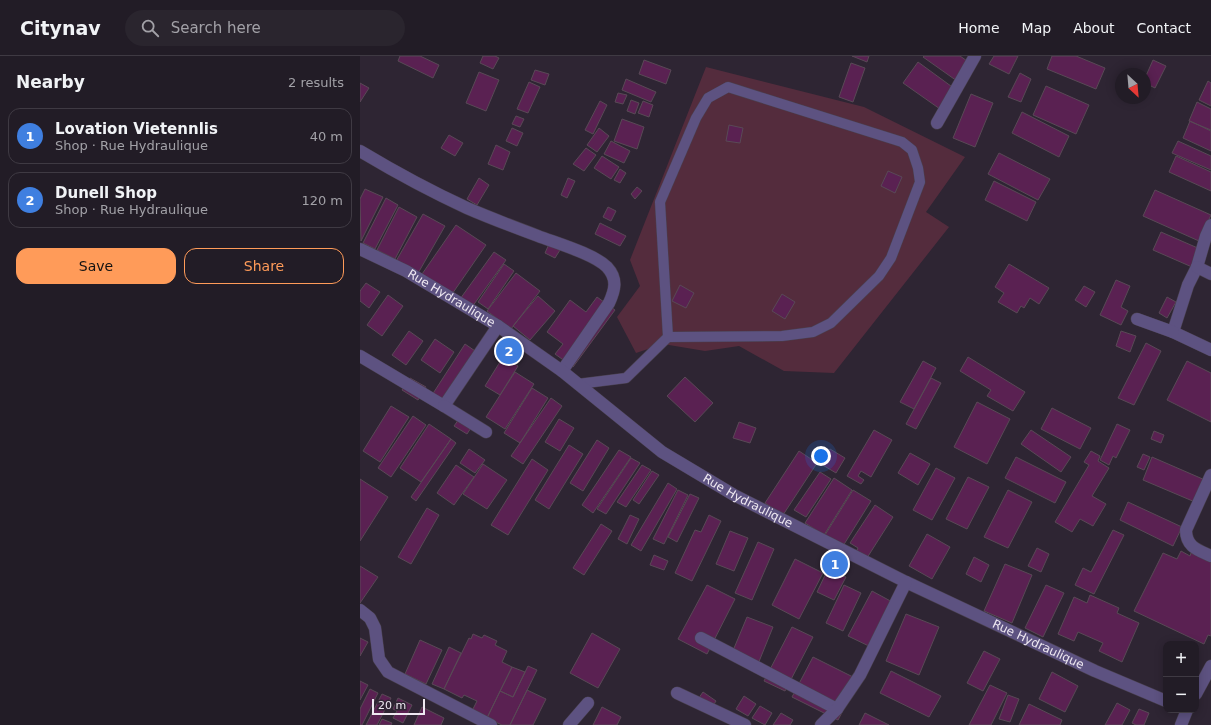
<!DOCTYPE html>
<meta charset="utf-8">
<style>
body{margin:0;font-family:"DejaVu Sans",sans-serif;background:#2a252e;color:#f1f3f6}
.controls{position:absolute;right:12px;bottom:12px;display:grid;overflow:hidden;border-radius:8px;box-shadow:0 2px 10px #0003}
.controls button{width:36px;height:36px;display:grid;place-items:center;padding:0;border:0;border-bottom:1px solid #3f3a43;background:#221c26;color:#f1f3f6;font:20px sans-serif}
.compass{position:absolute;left:755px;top:12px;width:36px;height:36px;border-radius:50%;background:#221c26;box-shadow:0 2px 10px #0003;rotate:154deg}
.scale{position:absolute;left:12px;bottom:10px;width:53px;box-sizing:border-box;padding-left:4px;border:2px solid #eee8f1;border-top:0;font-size:11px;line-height:14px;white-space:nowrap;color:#eee8f1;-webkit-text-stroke:3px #2e2533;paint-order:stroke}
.you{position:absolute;left:461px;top:400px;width:14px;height:14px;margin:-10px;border:3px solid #fff;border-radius:50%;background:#1a73e8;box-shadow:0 0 0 6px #1a73e833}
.badge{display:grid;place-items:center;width:26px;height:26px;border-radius:50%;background:#ff9b59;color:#fff;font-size:13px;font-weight:700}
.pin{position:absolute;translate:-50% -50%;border:2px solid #fff;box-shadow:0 1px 4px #0006}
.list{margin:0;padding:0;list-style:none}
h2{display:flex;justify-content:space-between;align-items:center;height:52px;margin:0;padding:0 16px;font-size:17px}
h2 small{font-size:13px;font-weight:400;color:#a2a1a7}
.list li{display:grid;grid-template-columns:26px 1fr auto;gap:12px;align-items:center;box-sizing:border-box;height:56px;margin:0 8px 8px;padding:0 8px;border:1px solid #3f3a43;border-radius:12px}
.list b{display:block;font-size:15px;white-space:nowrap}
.list p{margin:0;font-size:13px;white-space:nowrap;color:#a2a1a7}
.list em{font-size:13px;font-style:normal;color:#a2a1a7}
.actions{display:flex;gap:8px;padding:12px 16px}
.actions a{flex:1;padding:9px 0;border:1px solid #ff9b59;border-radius:12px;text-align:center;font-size:14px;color:#ff9b59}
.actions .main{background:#ff9b59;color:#111}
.icon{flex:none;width:22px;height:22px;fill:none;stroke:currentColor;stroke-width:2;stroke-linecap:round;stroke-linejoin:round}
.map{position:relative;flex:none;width:851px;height:669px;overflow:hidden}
header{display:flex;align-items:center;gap:24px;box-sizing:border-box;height:56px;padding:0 20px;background:#221c26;border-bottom:1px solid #3f3a43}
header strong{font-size:19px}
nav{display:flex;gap:22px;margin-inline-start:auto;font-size:14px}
.search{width:280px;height:36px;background:#2a252e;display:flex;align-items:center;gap:10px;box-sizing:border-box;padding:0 14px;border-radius:22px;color:#a2a1a7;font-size:15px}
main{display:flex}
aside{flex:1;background:#221c26}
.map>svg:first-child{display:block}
</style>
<header>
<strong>Citynav</strong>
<div class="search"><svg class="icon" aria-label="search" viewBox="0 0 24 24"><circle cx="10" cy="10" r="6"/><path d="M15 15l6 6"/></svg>Search here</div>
<nav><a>Home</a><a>Map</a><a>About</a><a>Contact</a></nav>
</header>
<main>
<aside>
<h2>Nearby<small>2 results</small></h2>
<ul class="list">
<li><span class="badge" style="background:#3f7fe0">1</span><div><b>Lovation Vietennlis</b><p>Shop · Rue Hydraulique</p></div><em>40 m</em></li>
<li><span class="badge" style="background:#3f7fe0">2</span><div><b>Dunell Shop</b><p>Shop · Rue Hydraulique</p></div><em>120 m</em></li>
</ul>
<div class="actions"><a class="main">Save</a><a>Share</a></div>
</aside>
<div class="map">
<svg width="851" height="669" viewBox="0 0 851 669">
<rect width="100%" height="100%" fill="#2e2533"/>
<path fill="#542c3d" d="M346,11l158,40 101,50 -39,55 23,15 -115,146 -50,-2 -45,-25 -34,5 -42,-7 -27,9 -19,-36 23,-31 -10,-26z"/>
<path fill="#5a2152" stroke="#594956" d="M40,0h20l19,9 -6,13 -35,-17z
M123,0h12l4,2 -6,11 -13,-6z
M492,0h17l-2,6z
M564,0h36l10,7 -13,18 -34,-24z
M634,0h24l-9,18 -20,-10z
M692,0h24l29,12 -9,21 -49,-20z
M284,4l27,10 -5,14 -27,-10z
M793,4l13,6 -11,22 -10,-5v-5z
M558,6l37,27 -15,20 -37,-26z
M491,7l14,5 -12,34 -14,-5z
M175,14l14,4 -4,11 -14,-5z
M119,16l20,8 -13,31 -20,-8z
M660,17l11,6 -10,23 -13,-5z
M266,23l30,13 -5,10 -29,-12z
M848,25l3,2v23l-12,-6z
M169,26l11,5 -12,26 -11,-4z
M0,27l9,5 -9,14z
M686,30l43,19 -13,29 -43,-19z
M258,37l9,2 -4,9 -8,-2z
M611,38l22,9 -18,44 -22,-9z
M271,44l8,3 -4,11 -8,-3z
M240,45l7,4 -14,29 -8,-4z
M283,45l10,4 -4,12 -11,-4z
M837,46l14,7v21l-22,-9z
M662,56l47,24 -10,21 -47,-24z
M156,60l8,3 -4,8 -8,-3z
M262,63l22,8 -7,22 -23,-8z
M830,65l21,10v20l-28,-13z
M369,69l14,3 -3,15 -14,-2z
M152,72l11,5 -6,13 -11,-5z
M239,72l10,8 -12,16 -10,-7z
M89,79l14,8 -8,13 -14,-8z
M251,85l19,10 -6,12 -20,-9z
M818,85l33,15v14l-39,-17z
M136,89l14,7 -7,18 -15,-6z
M226,92l10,7 -12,16 -11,-7z
M639,97l51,26 -12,21 -50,-26z
M242,100l17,11 -8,12 -17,-11z
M816,100l35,16v19l-42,-19z
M260,113l6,4 -6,10 -6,-3z
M528,115l14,6 -7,16 -14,-7z
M119,122l10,7 -12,20 -10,-6z
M208,122l7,3 -8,17 -6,-3z
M634,125l42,21 -9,19 -42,-21z
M277,131l5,4 -7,8 -4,-5z
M5,133l18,8 -22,44 -1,-42z
M795,134l56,25 -12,26 -56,-25z
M26,142l12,7 -23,44 -12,-6z
M39,151l18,10 -22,42 -18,-9z
M248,151l8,4 -5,10 -8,-4z
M63,158l22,12 -28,49 -22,-12z
M240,167l26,13 -6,10 -25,-12z
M96,169l30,20 -36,52 -30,-20z
M801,176l39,17 -8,18 -39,-17z
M189,188l11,6 -5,8 -10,-5z
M134,196l12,8 -34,47 -12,-8z
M144,208l10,7 -26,38 -10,-7z
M649,208l40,24 -10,16 -9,-6 -6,10 -3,-2 -4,7 -19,-11 6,-9 -9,-6z
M156,217l24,18 -29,38 -24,-18z
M756,224l14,6 -9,21 7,4 -7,14 -21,-10z
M6,227l14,9 -11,16 -9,-7v-10z
M320,229l14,8 -8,15 -14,-7z
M724,230l11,6 -9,15 -11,-7z
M422,238l13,8 -10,17 -13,-8z
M28,239l15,11 -21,30 -15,-11z
M178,240l17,15 -25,29 -17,-14z
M237,241l18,13 -42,57 -18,-13 8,-10 -16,-12 23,-32 16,12z
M807,241l9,5 -9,16 -8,-5z
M49,275l14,10 -17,24 -14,-10z
M761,275l15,5 -6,16 -14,-6z
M75,283l19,13 -14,21 -19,-13z
M786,287l15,8 -27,54 -16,-7z
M105,288l13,9 -32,50 -14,-8z
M143,301l15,9 -18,29 -15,-9z
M608,301l57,35 -12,19 -26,-15 4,-6 -31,-19z
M563,305l13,7 -22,41 -14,-7z
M827,305l24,12v49l-44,-22z
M155,316l19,12 -29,45 -19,-12z
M325,321l28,26 -18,19 -28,-26z
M50,322l16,9 -8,13 -16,-10z
M571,322l10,5 -25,46 -10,-5z
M172,332l16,10 -28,45 -16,-10z
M191,342l11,8 -39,58 -12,-8z
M617,346l33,17 -23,45 -33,-17z
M31,350l18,11 -29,45 -17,-11z
M692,352l39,20 -11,21 -39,-20z
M104,356l12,8 -9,14 -13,-8z
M53,360l13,9 -35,52 -13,-9z
M199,363l15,9 -14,23 -15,-9z
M379,366l17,6 -6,15 -17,-5z
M69,368l22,15 -30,43 -21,-14z
M757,368l13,6 -14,28 -3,-2 -4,9 -9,-5z
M514,374l18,10 -21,37 -10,-6 -3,5 6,4 -3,4 -14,-8z
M671,374l40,27 -10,15 -40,-28z
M794,375l10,4 -3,8 -10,-4z
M91,383l5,4 -40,58 -5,-4z
M237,384l12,8 -26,43 -13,-8z
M209,389l14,9 -34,55 -14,-9z
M109,393l16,11 -10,13 -15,-10z
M470,393l15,9 -9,15 -15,-9z
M259,394l12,7 -38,56 -11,-8z
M439,395l18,12 -34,52 -18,-12z
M731,395l9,5 -2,5 11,7 -17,28 14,8 -13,22 -13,-7 -8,13 -17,-10 34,-57 -5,-3z
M550,397l20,11 -12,21 -20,-12z
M783,398l7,3 -6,13 -7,-3z
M656,401l50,25 -11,21 -50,-25z
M792,401l53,23 -10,22 -52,-22z
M271,402l9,5 -34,51 -9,-5z
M172,403l16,11 -40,65 -17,-10z
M123,408l24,16 -20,29 -24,-15z
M96,409l18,12 -20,28 -17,-12z
M282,409l9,5 -25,37 -9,-5z
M576,412l19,10 -23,42 -19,-10z
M292,415l7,4 -20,29 -6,-4z
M460,416l11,7 -25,38 -12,-7z
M608,421l21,10 -22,42 -21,-10z
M474,422l18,12 -28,45 -19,-12z
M0,423l28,18 -28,44z
M308,427l9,6 -36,62 -10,-6z
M318,434l10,5 -24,49 -11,-5z
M493,434l18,11 -28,45 -18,-11z
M648,434l24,12 -24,46 -24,-11z
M330,438l9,4 -22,44 -9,-5z
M768,446l54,25 -9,19 -53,-26z
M515,449l18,12 -28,44 -10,-7 3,-6 -8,-5z
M67,452l12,7 -28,49 -13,-7z
M270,459l9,4 -12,25 -9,-5z
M349,459l12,6 -29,60 -17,-8 20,-43 6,2z
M241,468l11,7 -28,44 -11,-7z
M753,474l11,5 -30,59 -19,-9 8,-17 8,4z
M370,475l18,7 -14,33 -18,-7z
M567,478l23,13 -18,32 -23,-13z
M398,486l16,7 -22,51 -17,-7z
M677,492l12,6 -8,18 -13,-6z
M821,495l9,5 1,-3 20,9v74l-3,-1 -4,9 -70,-33 29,-58 14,6z
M294,499l14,6 -4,9 -14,-5z
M614,501l15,8 -8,17 -15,-8z
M435,503l28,14 -24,46 -27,-14z
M645,508l27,11 -20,48 -28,-12z
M0,510l18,11 -18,26z
M468,513l18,8 -12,23 -17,-8z
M347,529l28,14 -28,55 -29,-15z
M484,529l17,8 -18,38 -17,-8z
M686,529l18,8 -21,44 -18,-9z
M512,535l24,13 -23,44 -25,-12z
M730,539l29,13 -2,5 22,10 -17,39 -23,-11 4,-8 -25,-11 -4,9 -16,-7 16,-37 13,6z
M546,558l33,13 -20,48 -33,-14z
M387,561l26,10 -15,37 -26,-11z
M432,571l21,10 -28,54 -21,-10z
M232,577l28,16 -22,39 -28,-15z
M113,578l9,4 2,-3 13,6 -2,4 12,6 -5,11 10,5 -25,51 -15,-7 5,-10 -13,-6 -2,3 -18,-9 25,-51 2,1z
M0,582l8,4 -8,14z
M60,584l22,10 -16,34 -21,-10z
M89,591l12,6 -17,36 -12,-5z
M624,595l16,8 -17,32 -16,-8z
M453,601l46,23 -21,40 -46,-23z
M168,610l9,4 -27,55h-8l-15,-7 13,-27 13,6z
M152,611l13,5 -12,25 -13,-6z
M531,615l50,25 -12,21 -49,-24z
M692,616l26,14 -13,26 -26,-13z
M0,625l8,4 -8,15z
M630,629l17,8 -16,32h-22z
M10,633l8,4 -16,32h-2v-16z
M167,634l19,9 -13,26h-23z
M343,636l13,9 -7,11 -13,-10z
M22,638l9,4 -14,27h-11z
M648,639l11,4 -9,23 -11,-3z
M384,640l12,8 -8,12 -12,-7z
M38,642l14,7 -9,18 -10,-5 4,-7 -4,-2z
M757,647l13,7 -8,15h-17z
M669,648l33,16 -2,5h-41z
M400,650l12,7 -7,12 -13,-7z
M62,651l22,11 -3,7h-27z
M242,651l19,10 -4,8h-24z
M779,653l10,4 -5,12h-8l-4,-2z
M421,657l12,7 -3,5h-17z
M505,657l24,12h-30z
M22,663l10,4 -1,2h-12z"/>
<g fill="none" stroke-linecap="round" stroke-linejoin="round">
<g stroke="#49404e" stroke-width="11">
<path id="lane" d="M218,328l48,-6 42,-41 -8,-135 36,-84 12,-20 20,-11 174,55 10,8 6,18 2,14 -29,76 -12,18 -48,47 -18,9 -31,4 -114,1"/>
</g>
<g stroke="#49404e" stroke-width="13">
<g id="street">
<path d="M577,67l38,-67"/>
<path d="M0,95c35,21 70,40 107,57 23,10 47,19 71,28 18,7 56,18 69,31 11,12 8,23 2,36l-47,68"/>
<path d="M851,169l-5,11 -9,31 -9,18 -15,47 38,18"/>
<path id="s1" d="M0,193l46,22 92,55 64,45 100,81 72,43 172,87 189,89 71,30"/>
<path d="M837,211l14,7"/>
<path d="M777,263l36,13"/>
<path d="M0,300l84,50 54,-80"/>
<path d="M84,350l42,26"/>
<path d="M851,419l-25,55c0,17 12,20 25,26"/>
<path d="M0,554l10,8 5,10 4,31 9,13 103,53"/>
<path d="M341,582l136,71"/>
<path d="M317,637l68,32"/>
<path d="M836,638l15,-28"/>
<path d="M209,669l19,-22"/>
<path d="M461,669l16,-16 23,-34 46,-93"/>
<path d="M821,669l6,-15"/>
</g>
</g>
<use href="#lane" stroke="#5d5281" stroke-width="10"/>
<use href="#street" stroke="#5d5281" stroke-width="12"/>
</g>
<g text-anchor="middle" stroke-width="3" stroke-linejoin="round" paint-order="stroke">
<g font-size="12" fill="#eee8f1" stroke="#2e2533">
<text dy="4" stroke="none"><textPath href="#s1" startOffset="104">Rue Hydraulique</textPath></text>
<text dy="4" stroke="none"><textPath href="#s1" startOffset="464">Rue Hydraulique</textPath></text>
<text dy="4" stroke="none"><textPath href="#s1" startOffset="788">Rue Hydraulique</textPath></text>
</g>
</g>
</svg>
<div class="controls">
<button>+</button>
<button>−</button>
</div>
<svg class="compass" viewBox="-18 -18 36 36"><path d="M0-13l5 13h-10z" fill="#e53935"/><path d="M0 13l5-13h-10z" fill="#a2a1a7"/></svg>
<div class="scale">20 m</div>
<div class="you"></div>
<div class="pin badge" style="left:475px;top:508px;background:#3f7fe0">1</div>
<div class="pin badge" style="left:149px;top:295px;background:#3f7fe0">2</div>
</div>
</main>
